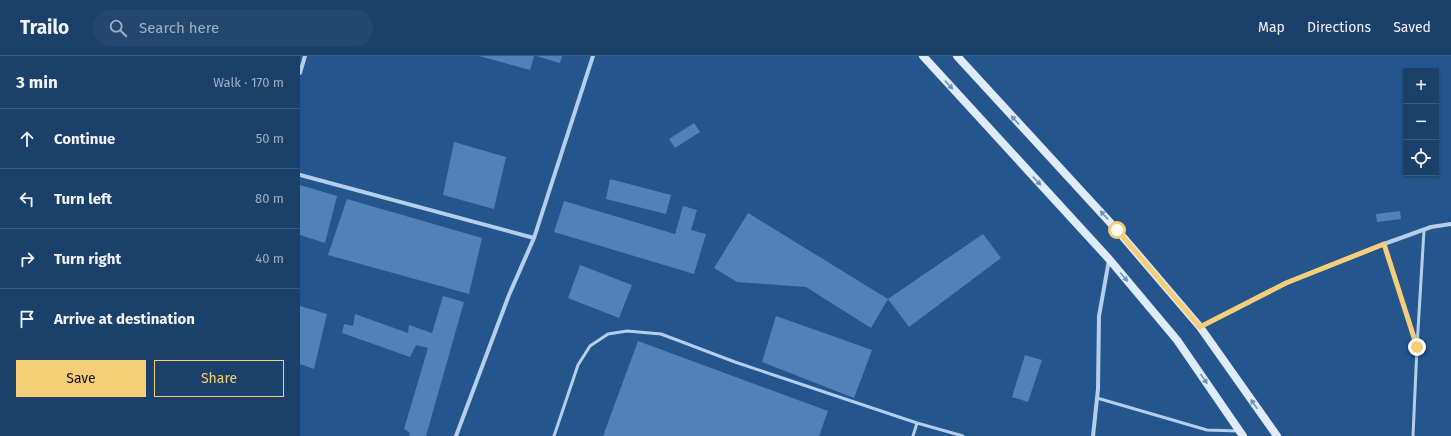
<!DOCTYPE html>
<meta charset="utf-8">
<style>
body{margin:0;font-family:"Fira Sans",sans-serif;background:#244770;color:#f1f3f6}
.controls{position:absolute;right:12px;top:12px;display:grid;overflow:hidden;border-radius:0px;box-shadow:0 1px 3px #0004}
.controls button{width:36px;height:36px;display:grid;place-items:center;padding:0;border:0;border-bottom:1px solid #39597e;background:#1b406a;color:#f1f3f6;font:20px sans-serif}
.stop{position:absolute;width:12px;height:12px;margin:-9px;border:3px solid #f5ce77;border-radius:50%;background:#fff}
.stop.end{background:#f5ce77;border-color:#fff;box-shadow:0 1px 4px #0008}
.list{margin:0;padding:0;list-style:none}
h2{display:flex;justify-content:space-between;align-items:center;height:52px;margin:0;padding:0 16px;font-size:17px}
h2 small{font-size:13px;font-weight:400;color:#a0afc1}
.list li{display:grid;grid-template-columns:26px 1fr auto;gap:12px;align-items:center;box-sizing:border-box;height:60px;padding:0 16px;border-top:1px solid #39597e}
.list b{display:block;font-size:15px;white-space:nowrap}
.list em{font-size:13px;font-style:normal;color:#a0afc1}
.actions{display:flex;gap:8px;padding:12px 16px}
.actions a{flex:1;padding:9px 0;border:1px solid #f5ce77;border-radius:0px;text-align:center;font-size:14px;color:#f5ce77}
.actions .main{background:#f5ce77;color:#111}
.icon{flex:none;width:22px;height:22px;fill:none;stroke:currentColor;stroke-width:2;stroke-linecap:round;stroke-linejoin:round}
.map{position:relative;flex:none;width:1151px;height:380px;overflow:hidden}
header{display:flex;align-items:center;gap:24px;box-sizing:border-box;height:56px;padding:0 20px;background:#1b406a;border-bottom:1px solid #39597e}
header strong{font-size:19px}
nav{display:flex;gap:22px;margin-inline-start:auto;font-size:14px}
.search{width:280px;height:36px;background:#244770;display:flex;align-items:center;gap:10px;box-sizing:border-box;padding:0 14px;border-radius:22px;color:#a0afc1;font-size:15px}
main{display:flex}
aside{flex:1;background:#1b406a}
.map>svg:first-child{display:block}
</style>
<header>
<strong>Trailo</strong>
<div class="search"><svg class="icon" aria-label="search" viewBox="0 0 24 24"><circle cx="10" cy="10" r="6"/><path d="M15 15l6 6"/></svg>Search here</div>
<nav><a>Map</a><a>Directions</a><a>Saved</a></nav>
</header>
<main>
<aside>
<h2>3 min<small>Walk · 170 m</small></h2>
<ul class="list">
<li><svg class="icon" aria-label="ahead" viewBox="0 0 24 24"><path d="M12 20V5M6 11l6-6 6 6"/></svg><div><b>Continue</b></div><em>50 m</em></li>
<li><svg class="icon" aria-label="left" viewBox="0 0 24 24"><path d="M17 20v-9H6M10 6l-5 5 5 5"/></svg><div><b>Turn left</b></div><em>80 m</em></li>
<li><svg class="icon" aria-label="right" viewBox="0 0 24 24"><path d="M7 20v-9h11M14 6l5 5-5 5"/></svg><div><b>Turn right</b></div><em>40 m</em></li>
<li><svg class="icon" aria-label="arrive" viewBox="0 0 24 24"><path d="M6 21V4h12l-3 4 3 4H6"/></svg><div><b>Arrive at destination</b></div></li>
</ul>
<div class="actions"><a class="main">Save</a><a>Share</a></div>
</aside>
<div class="map">
<svg width="1151" height="380" viewBox="0 0 1151 380">
<rect width="100%" height="100%" fill="#24558d"/>
<path fill="#5181b6" d="M179,0h55l-4,14z
M236,0h26l-2,7z
M394,67l6,9 -25,16 -6,-9z
M154,86l52,15 -12,52 -51,-14z
M310,123l61,16 -5,19 -60,-15z
M0,129l37,11 -12,47 -25,-8z
M47,143l135,39 -13,56 -141,-39z
M264,145l111,33 8,-28 14,4 -6,20 15,4 -12,40 -140,-42z
M1100,155l1,8 -24,3 -1,-8z
M448,157l140,86 -17,29 -65,-41 -69,-5 -23,-14z
M683,178l18,24 -92,69 -21,-28 32,-22z
M280,209l52,20 -13,33 -51,-20z
M143,240l21,6 -38,134h-17l1,-3 -6,-4 24,-81 -12,-3 -6,12 -68,-24 2,-9 9,2 2,-12 53,19 1,-8 23,8z
M0,250l27,8 -13,55 -14,-5z
M476,260l96,34 -18,48 -92,-36z
M338,285l190,70 -9,25h-216z
M725,299l17,5 -14,42 -16,-5z"/>
<g fill="none" stroke-linecap="round" stroke-linejoin="round">
<path stroke="#b4ceeb" stroke-width="3" d="M1084,188l32,101
M797,342l110,32 31,1
M254,380l24,-71 12,-19 18,-12 19,-3 34,3 74,28 182,61 46,13
M613,380l4,-13
M1113,380l4,-89 7,-117"/>
<path stroke="#b4ceeb" stroke-width="4" d="M0,17l5,-17
M0,119l234,63
M900,271l86,-44 98,-39 47,-17 20,-3
M156,380l53,-141 25,-57 59,-182
M793,380l5,-47 1,-73 10,-56"/>
<path stroke="#dfebf9" stroke-width="8" d="M623,0l186,203 68,81 66,96
M657,0l160,174 83,97 77,109"/>
</g>
<defs><path id="oneway-solid" d="M-6-.8H1V-3.2L6.5 0L1 3.2V.8H-6Z"/></defs>
<g fill="#6f91b8">
<use href="#oneway-solid" transform="translate(649 29) rotate(47)"/>
<use href="#oneway-solid" transform="translate(715 64) rotate(-133)"/>
<use href="#oneway-solid" transform="translate(737 125) rotate(47)"/>
<use href="#oneway-solid" transform="translate(804 159) rotate(-133)"/>
<use href="#oneway-solid" transform="translate(824 221) rotate(50)"/>
<use href="#oneway-solid" transform="translate(904 323) rotate(56)"/>
<use href="#oneway-solid" transform="translate(954 348) rotate(-125)"/>
</g>
<g fill="none" stroke-linecap="round" stroke-linejoin="round">
<path stroke="#f5ce77" stroke-width="5" d="M817,174l83,97 86,-44 98,-39 33,103"/>
</g>
</svg>
<div class="controls">
<button>+</button>
<button>−</button>
<button><svg class="icon" aria-label="locate" viewBox="0 0 24 24"><circle cx="12" cy="12" r="6"/><path d="M12 2v4M12 18v4M2 12h4M18 12h4"/></svg></button>
</div>
<div class="stop" style="left:817px;top:174px"></div>
<div class="stop end" style="left:1117px;top:291px"></div>
</div>
</main>
